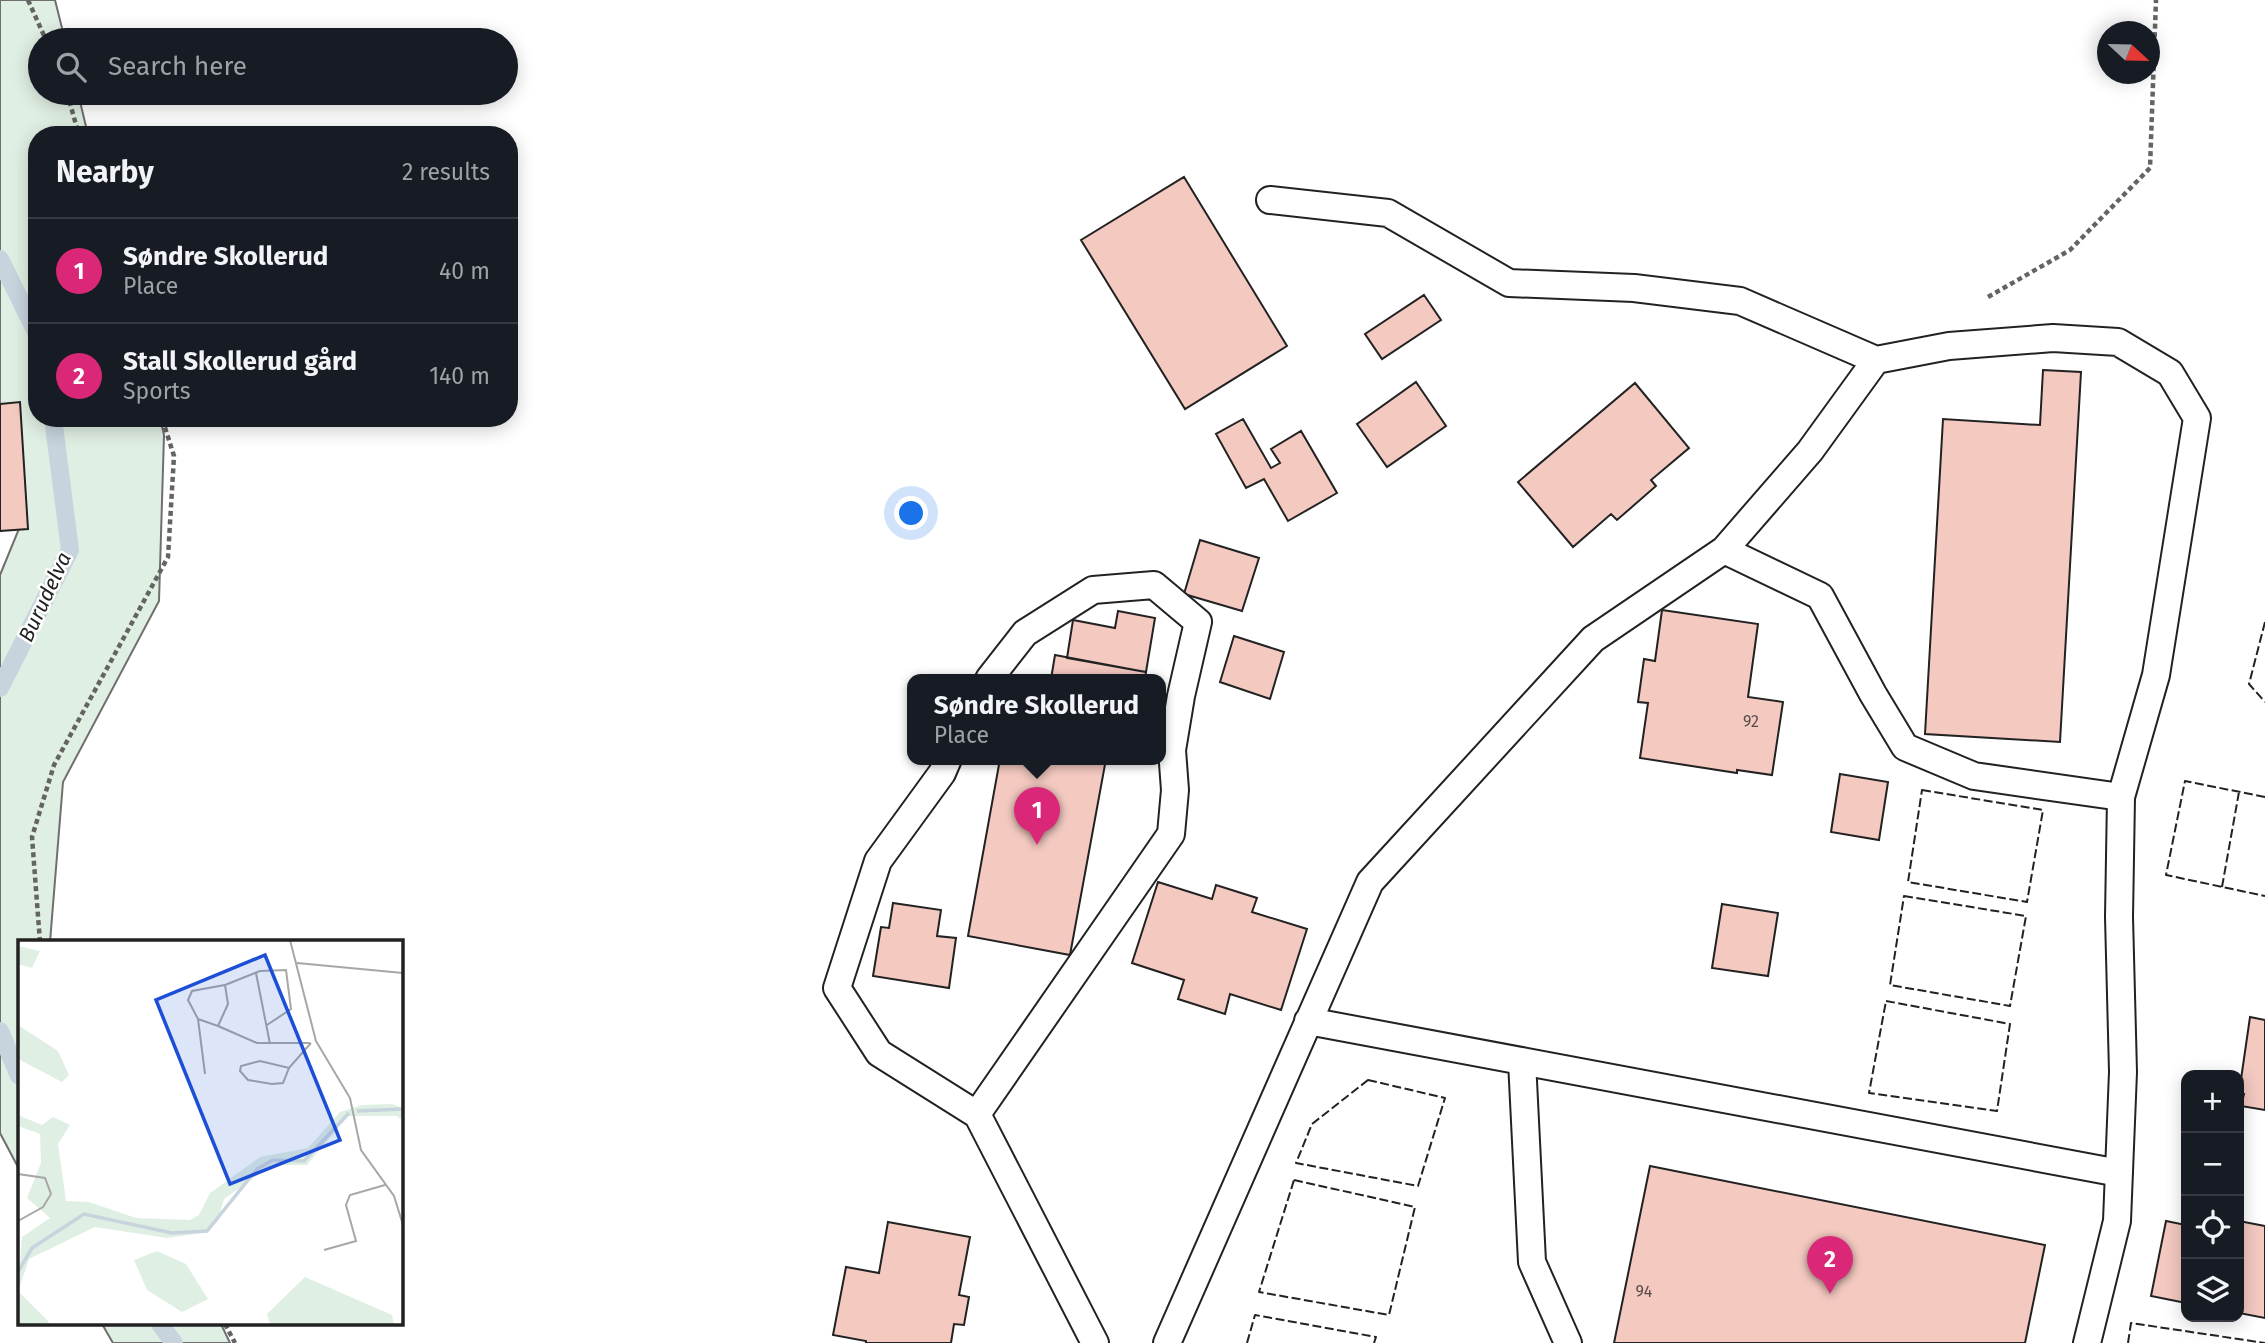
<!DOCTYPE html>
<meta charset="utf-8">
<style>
body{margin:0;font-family:"Fira Sans",sans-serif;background:#20242c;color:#f1f3f6}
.controls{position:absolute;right:21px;bottom:21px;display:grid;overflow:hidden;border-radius:14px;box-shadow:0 4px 18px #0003}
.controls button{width:63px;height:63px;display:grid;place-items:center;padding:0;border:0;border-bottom:2px solid #363941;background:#171b24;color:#f1f3f6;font:35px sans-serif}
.compass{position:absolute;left:2097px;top:21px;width:63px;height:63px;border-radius:50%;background:#171b24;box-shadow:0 4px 18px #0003;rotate:112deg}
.you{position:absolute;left:912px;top:514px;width:24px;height:24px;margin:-18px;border:5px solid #fff;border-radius:50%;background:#1a73e8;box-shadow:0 0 0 10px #1a73e833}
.badge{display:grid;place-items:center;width:46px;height:46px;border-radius:50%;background:#db2777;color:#fff;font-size:23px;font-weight:700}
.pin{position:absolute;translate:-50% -58px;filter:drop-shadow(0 2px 4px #0008)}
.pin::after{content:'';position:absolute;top:37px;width:24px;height:21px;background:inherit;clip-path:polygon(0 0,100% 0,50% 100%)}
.popup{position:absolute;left:907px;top:674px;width:259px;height:91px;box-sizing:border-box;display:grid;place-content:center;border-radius:14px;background:#171b24;filter:drop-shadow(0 2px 5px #0005);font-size:23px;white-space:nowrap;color:#9ea1a6}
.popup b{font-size:26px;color:#f1f3f6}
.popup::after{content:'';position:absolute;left:50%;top:100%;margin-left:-14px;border:14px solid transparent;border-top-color:#171b24}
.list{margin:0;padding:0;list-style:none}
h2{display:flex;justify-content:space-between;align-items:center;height:91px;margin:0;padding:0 28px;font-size:30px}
h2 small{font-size:23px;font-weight:400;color:#9ea1a6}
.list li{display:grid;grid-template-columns:46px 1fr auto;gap:21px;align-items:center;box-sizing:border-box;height:105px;padding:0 28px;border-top:2px solid #363941}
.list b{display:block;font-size:26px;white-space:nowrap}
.list p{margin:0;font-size:23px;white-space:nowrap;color:#9ea1a6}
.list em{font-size:23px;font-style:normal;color:#9ea1a6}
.icon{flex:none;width:38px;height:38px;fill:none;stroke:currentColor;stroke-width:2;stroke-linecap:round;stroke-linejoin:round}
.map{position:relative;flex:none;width:2265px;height:1343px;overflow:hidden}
.search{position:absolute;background:#171b24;box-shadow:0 4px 18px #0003;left:28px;top:28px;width:490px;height:77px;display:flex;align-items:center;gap:18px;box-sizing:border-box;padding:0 24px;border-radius:38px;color:#9ea1a6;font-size:26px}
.panel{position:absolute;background:#171b24;box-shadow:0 4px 18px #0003;left:28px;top:126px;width:490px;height:301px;border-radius:28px}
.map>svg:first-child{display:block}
</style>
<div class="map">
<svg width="2265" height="1343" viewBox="0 0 2265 1343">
<rect width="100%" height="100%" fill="#fff"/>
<path fill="#e0efe3" stroke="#6f6f6f" stroke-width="2" d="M0,0h55l10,40h-25v53h38l10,42h-51v283h123l4,17 -5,166 -96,181 -13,160h-31v227l-19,-36v-558l21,-51 -21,-89z
M102,1324h119l9,19h-117z"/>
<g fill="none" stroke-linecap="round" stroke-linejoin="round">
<path stroke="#c7d3dd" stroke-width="18" d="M0,259l37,75
M0,688l70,-138 -17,-132
M0,1031l19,45
M160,1324l14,19"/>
</g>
<path fill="#f3c9c0" stroke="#222" stroke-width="2" d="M1184,177l103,169 -102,63 -104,-169z
M1424,295l17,25 -59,39 -17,-25z
M2043,370l38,2 -21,370 -135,-8 18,-315 97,6z
M1416,382l30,44 -59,41 -30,-43z
M1635,383l54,65 -38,32 5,6 -39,34 -6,-6 -38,33 -55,-65z
M20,402l8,127 -28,2v-127z
M1243,419l28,49 9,-5 -9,-14 30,-18 36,62 -49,28 -24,-42 -18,9 -30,-54z
M1200,540l59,18 -17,53 -58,-17z
M1662,610l96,14 -10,73 35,5 -11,73 -35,-5v3l-97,-15 8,-55 -10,-1 6,-43 11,2z
M1118,611l37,7 -9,54 -79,-14 6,-38 42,8z
M1234,636l50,16 -14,47 -50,-17z
M1055,655l91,17 -1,7h-94z
M1000,759h106l-36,196 -102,-19z
M1840,774l48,8 -9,58 -48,-8z
M1158,882l54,17 4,-14 41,13 -5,14 55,17 -26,81 -51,-16 -5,20 -47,-15 6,-19 -52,-17z
M893,903l48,7 -4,26 19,2 -7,50 -76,-12 8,-49 8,1z
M1722,904l56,9 -10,63 -56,-8z
M2250,1017l15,3v90l-24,-4 3,-12 -5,-1z
M1650,1166l395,79 -20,98h-411z
M2166,1221l20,4v78l-35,-7z
M2239,1221l26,5v92l-26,-5z
M888,1222l82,15 -11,58 10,2 -5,28 -10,-1 -3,19h-85v-2l-33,-6 13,-68 33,6z"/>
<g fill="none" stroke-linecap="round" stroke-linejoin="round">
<g stroke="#222" stroke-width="30">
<path id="lane" d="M1270,200l118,13 121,70 125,5 106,13 136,59 -66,91 -86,99 96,46 53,98 32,53 69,29 147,21 35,-122 41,-257 -27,-45 -52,-31 -65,-4 -104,8 -73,14
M989,679l36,-46 68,-43 61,-5 44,37 -17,74 -9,54 3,40 -4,44 -194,280 118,229
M948,759l-6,14 -64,88 -41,127 42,65 97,61
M1308,1021l811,152
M1522,1061l10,201 36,81
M1167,1343l203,-461 223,-243 131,-89
M2087,1343l30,-122 6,-149 -4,-155 2,-120"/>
</g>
<path stroke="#646464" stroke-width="4.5" stroke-dasharray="5 3.5" stroke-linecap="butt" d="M28,0l18,40
M67,93l12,42
M1988,297l82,-47 80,-82 6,-168
M40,942l-8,-105 22,-72 114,-208 6,-101 -12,-38
M225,1324l10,19"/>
<use href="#lane" stroke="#fff" stroke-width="26"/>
<path stroke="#222" stroke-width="2" stroke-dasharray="9 3.5" stroke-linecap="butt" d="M2265,622l-16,62 16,18
M1922,790l121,20 -16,92 -119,-20z
M2265,797l-80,-16 -19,94 99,21
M2222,887l17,-95
M1904,896l122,20 -16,90 -120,-21z
M1886,1001l124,23 -13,87 -128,-18z
M1368,1080l77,18 -27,88 -122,-23 16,-39z
M1294,1180l121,27 -26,108 -130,-23z
M1247,1343l8,-28 121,22 -2,6
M2128,1343l3,-20 134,20"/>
</g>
<g text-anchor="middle" stroke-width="5" stroke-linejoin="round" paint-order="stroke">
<g font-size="16" fill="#564c4a">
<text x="1751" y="727">92</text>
<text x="1644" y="1297">94</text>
</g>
<g font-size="21" font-style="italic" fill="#222" stroke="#fff">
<text transform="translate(45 597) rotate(-65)" y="7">Burudelva</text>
</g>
</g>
<g transform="translate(18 940)">
<rect width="385" height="385" fill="#fff"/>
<path d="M0,6l22,5 -8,17 -14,-4zM0,85l40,26 11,24 -7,7 -44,-23zM374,164l11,4v13l-6,-5h-49l-41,49h-35l-48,34 -7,23 -15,11 -35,5 -72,-11 -66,32 -11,32 4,-54 28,-19 -23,-20 14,-35 -1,-29 -22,-8v-11l24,10 11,-8 17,8 -12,19 8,57 23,1 47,16 54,2 9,-5 11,-22 50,-36 48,-9 32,-36 22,-7zM139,311l29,13 22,35 -26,13 -35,-22 -13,-30zM287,337l87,38 2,10h-124l-3,-11zM0,351l30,30 2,4h-32z" fill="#e0efe3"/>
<path fill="none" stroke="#c7d3dd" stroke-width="3.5" d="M339,171l46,-2M0,332l14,-24 52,-34 88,19 35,-2 50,-62 16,-9 31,1 45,-48"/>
<path fill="none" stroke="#a7a7a7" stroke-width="2" d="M272,0l26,101 34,57 11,52 33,46 9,29M279,23l106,10M238,33l14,71M207,45l35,-14 26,-1 5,39 -24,16M180,79l-10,-19 4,-9 33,-6 3,19 -10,22 -20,-7 7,55M200,86l39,17h53M271,128l-6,15 -11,1 -24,-4 -8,-9 1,-5 19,-5 29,7 22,-25M0,234l27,4 6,16 -8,13 -25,14M306,310l32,-9 -10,-36 4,-10 35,-10"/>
<path fill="#1d4ed8" fill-opacity="0.15" stroke="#1d4ed8" stroke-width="3.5" d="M247,15l75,185 -110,44 -74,-184z"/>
<rect width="385" height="385" fill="none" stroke="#222" stroke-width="3.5"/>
</g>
</svg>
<div class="controls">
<button>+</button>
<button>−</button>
<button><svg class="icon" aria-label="locate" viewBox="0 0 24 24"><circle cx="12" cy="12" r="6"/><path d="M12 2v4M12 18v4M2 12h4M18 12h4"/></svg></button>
<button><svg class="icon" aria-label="layers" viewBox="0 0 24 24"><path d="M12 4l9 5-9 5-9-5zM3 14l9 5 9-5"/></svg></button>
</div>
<svg class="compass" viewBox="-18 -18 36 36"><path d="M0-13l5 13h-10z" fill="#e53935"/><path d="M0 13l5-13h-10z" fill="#9ea1a6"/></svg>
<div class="you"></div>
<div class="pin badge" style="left:1037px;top:845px">1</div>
<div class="popup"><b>Søndre Skollerud</b>Place</div>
<div class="pin badge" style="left:1830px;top:1294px">2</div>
<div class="search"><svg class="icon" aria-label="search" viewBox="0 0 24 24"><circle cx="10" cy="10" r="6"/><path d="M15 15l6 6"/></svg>Search here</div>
<section class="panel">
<h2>Nearby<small>2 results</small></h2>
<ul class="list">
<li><span class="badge">1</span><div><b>Søndre Skollerud</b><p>Place</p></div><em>40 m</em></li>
<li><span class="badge">2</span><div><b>Stall Skollerud gård</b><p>Sports</p></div><em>140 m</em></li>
</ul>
</section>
</div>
